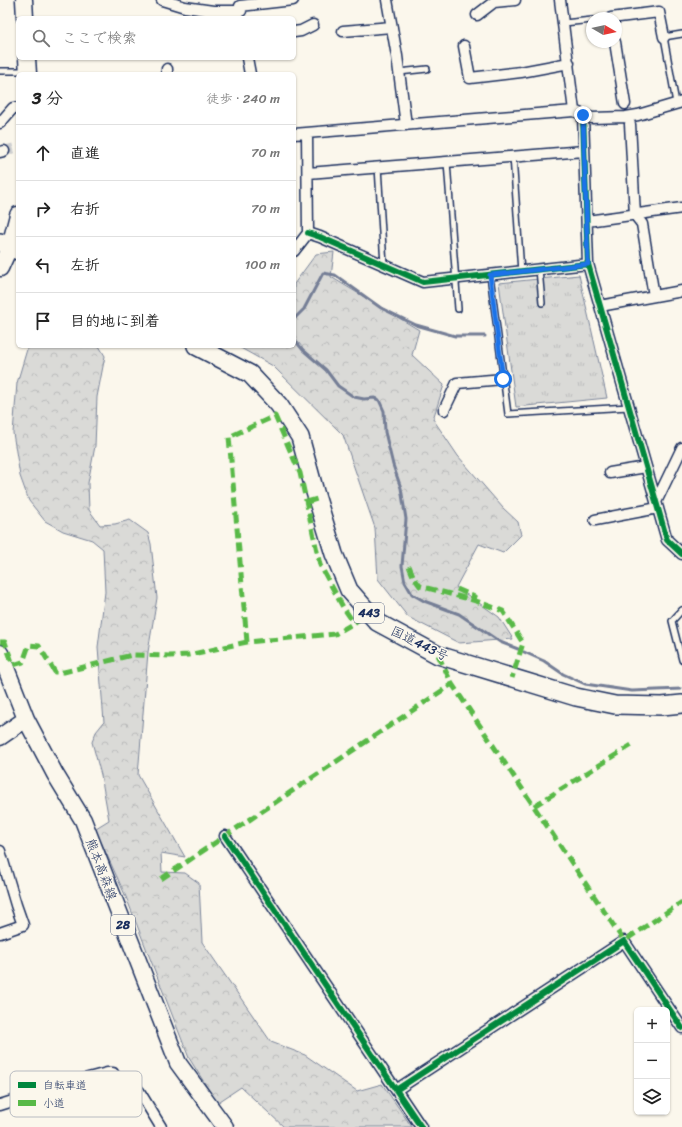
<!DOCTYPE html>
<html lang="ja">
<meta charset="utf-8">
<style>
body{margin:0;font-family:Sriracha,"Klee One",sans-serif;background:#f6f6f6;color:#222}
.controls{position:absolute;right:12px;bottom:12px;display:grid;overflow:hidden;border-radius:6px;box-shadow:0 1px 3px #0004}
.controls button{width:36px;height:36px;display:grid;place-items:center;padding:0;border:0;border-bottom:1px solid #e0e0e0;background:#fff;color:#222;font:20px sans-serif}
.compass{position:absolute;left:586px;top:12px;width:36px;height:36px;border-radius:50%;background:#fff;box-shadow:0 1px 3px #0004;rotate:99deg}
.stop{position:absolute;width:12px;height:12px;margin:-9px;border:3px solid #1a73e8;border-radius:50%;background:#fff}
.stop.end{background:#1a73e8;border-color:#fff;box-shadow:0 1px 4px #0008}
.list{margin:0;padding:0;list-style:none}
h2{display:flex;justify-content:space-between;align-items:center;height:52px;margin:0;padding:0 16px;font-size:17px}
h2 small{font-size:13px;font-weight:400;color:#767676}
.list li{display:grid;grid-template-columns:26px 1fr auto;gap:12px;align-items:center;box-sizing:border-box;height:56px;padding:0 16px;border-top:1px solid #e0e0e0}
.list b{display:block;font-size:15px;white-space:nowrap}
.list em{font-size:13px;font-style:normal;color:#767676}
.icon{flex:none;width:22px;height:22px;fill:none;stroke:currentColor;stroke-width:2;stroke-linecap:round;stroke-linejoin:round}
.map{position:relative;flex:none;width:682px;height:1127px;overflow:hidden}
.search{position:absolute;background:#fff;box-shadow:0 1px 3px #0004;left:16px;top:16px;width:280px;height:44px;display:flex;align-items:center;gap:10px;box-sizing:border-box;padding:0 14px;border-radius:6px;color:#767676;font-size:15px}
.panel{position:absolute;background:#fff;box-shadow:0 1px 3px #0004;left:16px;top:72px;width:280px;height:276px;border-radius:6px}
.map>svg:first-child{display:block}
</style>
<div class="map">
<svg width="682" height="1127" viewBox="0 0 682 1127">
<defs>
<pattern id="forest-crowns" width="20" height="18" patternUnits="userSpaceOnUse"><rect width="20" height="18" fill="#dadad7"/><path d="M2 6a3 3 0 1 1 6 0M12 15a3 3 0 1 1 6 0" fill="none" stroke="#babbbb"/></pattern>
<pattern id="park-tufts" width="24" height="20" patternUnits="userSpaceOnUse"><rect width="24" height="20" fill="#dadad7"/><path d="M3 7l-1-3M5 7V3M7 7l1-3M15 17l-1-3M17 17v-4M19 17l1-3" fill="none" stroke="#babbbb"/></pattern>
</defs>
<rect width="100%" height="100%" fill="#fbf7ec"/>
<filter id="ink" filterUnits="userSpaceOnUse"><feTurbulence type="fractalNoise" baseFrequency=".025" numOctaves="2"/><feDisplacementMap in="SourceGraphic" scale="8" xChannelSelector="R" yChannelSelector="G"/><feConvolveMatrix kernelMatrix="1 2 1 2 8 2 1 2 1" color-interpolation-filters="sRGB"/></filter>
<g filter="url(#ink)">
<path fill="url(#forest-crowns)" stroke="#7a849a" d="M334,252l-3,25 88,53 -7,25 32,30 -11,34 25,37 45,52 15,14 3,13 -18,18 -24,-9 -23,43 43,30 14,22 -54,4 -51,-26 -30,-38 -3,-51 -32,-93 -70,-69 -36,-20h57v-62l22,-30z
M28,346h71l6,10 -8,41 -2,49 -7,37 1,27 11,15 15,-1 15,-4 18,13 3,11 6,54 -9,54 -10,123 47,82 -24,-4 1,19 23,1 14,10 3,59 69,100 34,13 52,36 25,-7 30,43h-128l-43,-40 -24,16 -28,-45 -63,-161 -24,-53 -7,-10 1,-6 13,-8 -8,-45 -9,-33 4,-10 8,-10 -6,-75 7,-55 -2,-43 -11,-9 -29,-9 -18,-10 -16,-20 -9,-25 -7,-43 4,-50z"/>
<path fill="url(#park-tufts)" stroke="#7a849a" d="M579,275l28,123 -91,9 -17,-124z"/>
<g fill="none" stroke-linecap="round" stroke-linejoin="round">
<path stroke="#747e96" stroke-width="3" d="M294,319l10,-10 19,-36 12,2 46,33 35,17 39,11h30
M294,339l9,11 23,20 12,16 16,11 10,2 10,-1 5,2 5,11 1,21 8,33 8,23 5,31 -4,47 3,16 7,12 12,7 35,13 41,28 18,7
M524,652l20,9 19,13 22,10 47,7 49,-2"/>
<path stroke="#cecfd0" stroke-width="10" stroke-dasharray="10 5" stroke-linecap="butt" d="M4,151l14,-4"/>
<g stroke="#1b2f5e" stroke-width="8">
<path id="service" d="M564,23l28,-3
M0,71h25
M399,72l28,-3
M676,103l-12,-66 18,-3
M513,156l8,116
M447,162l11,147
M378,167l6,98
M539,269l3,34
M490,275l18,139 121,-7
M682,610l-10,11 10,39"/>
</g>
<g stroke="#1b2f5e" stroke-width="13">
<path id="minor" d="M162,0l23,7 28,4h28
M387,0l10,56 9,69
M560,0l14,111
M240,6l53,-6
M477,15l17,-13 21,-2
M611,18l48,-6 5,25
M343,31l49,-4
M294,32l7,-1 12,-6
M615,42l10,62
M464,46l6,32 51,-6 48,-9
M247,58l3,16
M167,69v5
M583,115l5,149 79,276 15,14
M0,123l13,-15h5
M630,124l5,91 7,9 12,72
M294,134l280,-23 18,7 34,-1 12,-2 44,-13
M0,152l4,-1
M308,173l276,-22
M587,221l95,-13
M308,233l12,4 103,45 165,-18
M294,251l14,-18 -1,-99
M600,306l82,-15
M444,410l13,-27 46,-4
M610,473l36,-6
M656,502l26,-54
M595,520l63,-12
M225,836l196,291
M0,851l16,54 7,20 -23,8
M396,1090l228,-149 58,87
M0,1105l77,-24 30,-8h6l9,16 17,2 22,36"/>
</g>
<g stroke="#1b2f5e" stroke-width="19">
<path id="primary" d="M24,0l1,18
M27,58l1,16
M0,268l10,-22 8,-31
M0,653l26,66 29,55 28,46 95,243 47,64
M0,737l26,-18"/>
</g>
<g stroke="#1b2f5e" stroke-width="20">
<path id="trunk" d="M0,242l18,9
M196,346l54,28 29,31 21,32 15,55 19,62 15,36 28,32 61,33 138,42 39,8 47,1 20,-2"/>
</g>
<use href="#service" stroke="#fbf7ec" stroke-width="5"/>
<use href="#minor" stroke="#fbf7ec" stroke-width="10"/>
<use href="#primary" stroke="#fbf7ec" stroke-width="16"/>
<use href="#trunk" stroke="#fbf7ec" stroke-width="17"/>
<path stroke="#58b947" stroke-width="5" stroke-dasharray="10 5" stroke-linecap="butt" d="M307,502l10,-3
M409,566l5,12 6,8 56,15 27,10 20,32 -11,35
M457,589l20,9
M0,642h5l8,23 10,-3 6,-17 10,1 16,26h9l68,-17 38,1 18,-1 59,-13 88,-8 19,-11 14,-11
M247,642l-18,-205 46,-21 25,57 20,92 23,42 11,16
M438,655l14,29 172,257 58,-39
M534,806l101,-63
M161,879l291,-195"/>
<g stroke="#fbf7ec" stroke-width="8">
<path id="cycleway" d="M583,115l5,149 79,276 15,14
M308,233l12,4 103,45 165,-18
M225,836l196,291
M396,1090l228,-149 58,87"/>
</g>
<use href="#cycleway" stroke="#00873e" stroke-width="6"/>
</g>
</g>
<g fill="none" stroke-linecap="round" stroke-linejoin="round" filter="url(#ink)">
<path stroke="#1a73e8" stroke-width="5" d="M503,379l-13,-104 98,-11 -5,-149"/>
</g>
<g text-anchor="middle" stroke-width="3" stroke-linejoin="round" paint-order="stroke">
<g fill="#fbf7ec" stroke="#5e6b89" stroke-width="1">
<rect x="354" y="603" width="30" height="20" rx="3"/>
<rect x="111" y="915" width="24" height="20" rx="3"/>
</g>
<g font-size="12" font-weight="bold" fill="#1b2f5e">
<text x="369" y="617">443</text>
<text x="123" y="929">28</text>
</g>
<g font-size="13" fill="#1b2f5e" stroke="#fbf7ec">
<text transform="translate(420 643) rotate(26)" y="5">国道443号</text>
<text transform="translate(102 869) rotate(69)" y="5">熊本高森線</text>
</g>
</g>
<rect x="10" y="1071" width="132" height="46" rx="6" fill="#fbf7ec" stroke="#b8bbc1" stroke-width="1"/>
<rect x="18" y="1082" width="18" height="6" fill="#00873e"/>
<rect x="18" y="1100" width="18" height="6" fill="#58b947"/>
<g font-size="11" fill="#1b2f5e">
<text x="43" y="1089">自転車道</text>
<text x="43" y="1107">小道</text>
</g>
</svg>
<div class="controls">
<button>+</button>
<button>−</button>
<button><svg class="icon" aria-label="layers" viewBox="0 0 24 24"><path d="M12 4l9 5-9 5-9-5zM3 14l9 5 9-5"/></svg></button>
</div>
<svg class="compass" viewBox="-18 -18 36 36"><path d="M0-13l5 13h-10z" fill="#e53935"/><path d="M0 13l5-13h-10z" fill="#767676"/></svg>
<div class="stop" style="left:503px;top:379px"></div>
<div class="stop end" style="left:583px;top:115px"></div>
<div class="search"><svg class="icon" aria-label="search" viewBox="0 0 24 24"><circle cx="10" cy="10" r="6"/><path d="M15 15l6 6"/></svg>ここで検索</div>
<section class="panel">
<h2>3 分<small>徒歩 · 240 m</small></h2>
<ul class="list">
<li><svg class="icon" aria-label="ahead" viewBox="0 0 24 24"><path d="M12 20V5M6 11l6-6 6 6"/></svg><div><b>直進</b></div><em>70 m</em></li>
<li><svg class="icon" aria-label="right" viewBox="0 0 24 24"><path d="M7 20v-9h11M14 6l5 5-5 5"/></svg><div><b>右折</b></div><em>70 m</em></li>
<li><svg class="icon" aria-label="left" viewBox="0 0 24 24"><path d="M17 20v-9H6M10 6l-5 5 5 5"/></svg><div><b>左折</b></div><em>100 m</em></li>
<li><svg class="icon" aria-label="arrive" viewBox="0 0 24 24"><path d="M6 21V4h12l-3 4 3 4H6"/></svg><div><b>目的地に到着</b></div></li>
</ul>
</section>
</div>
